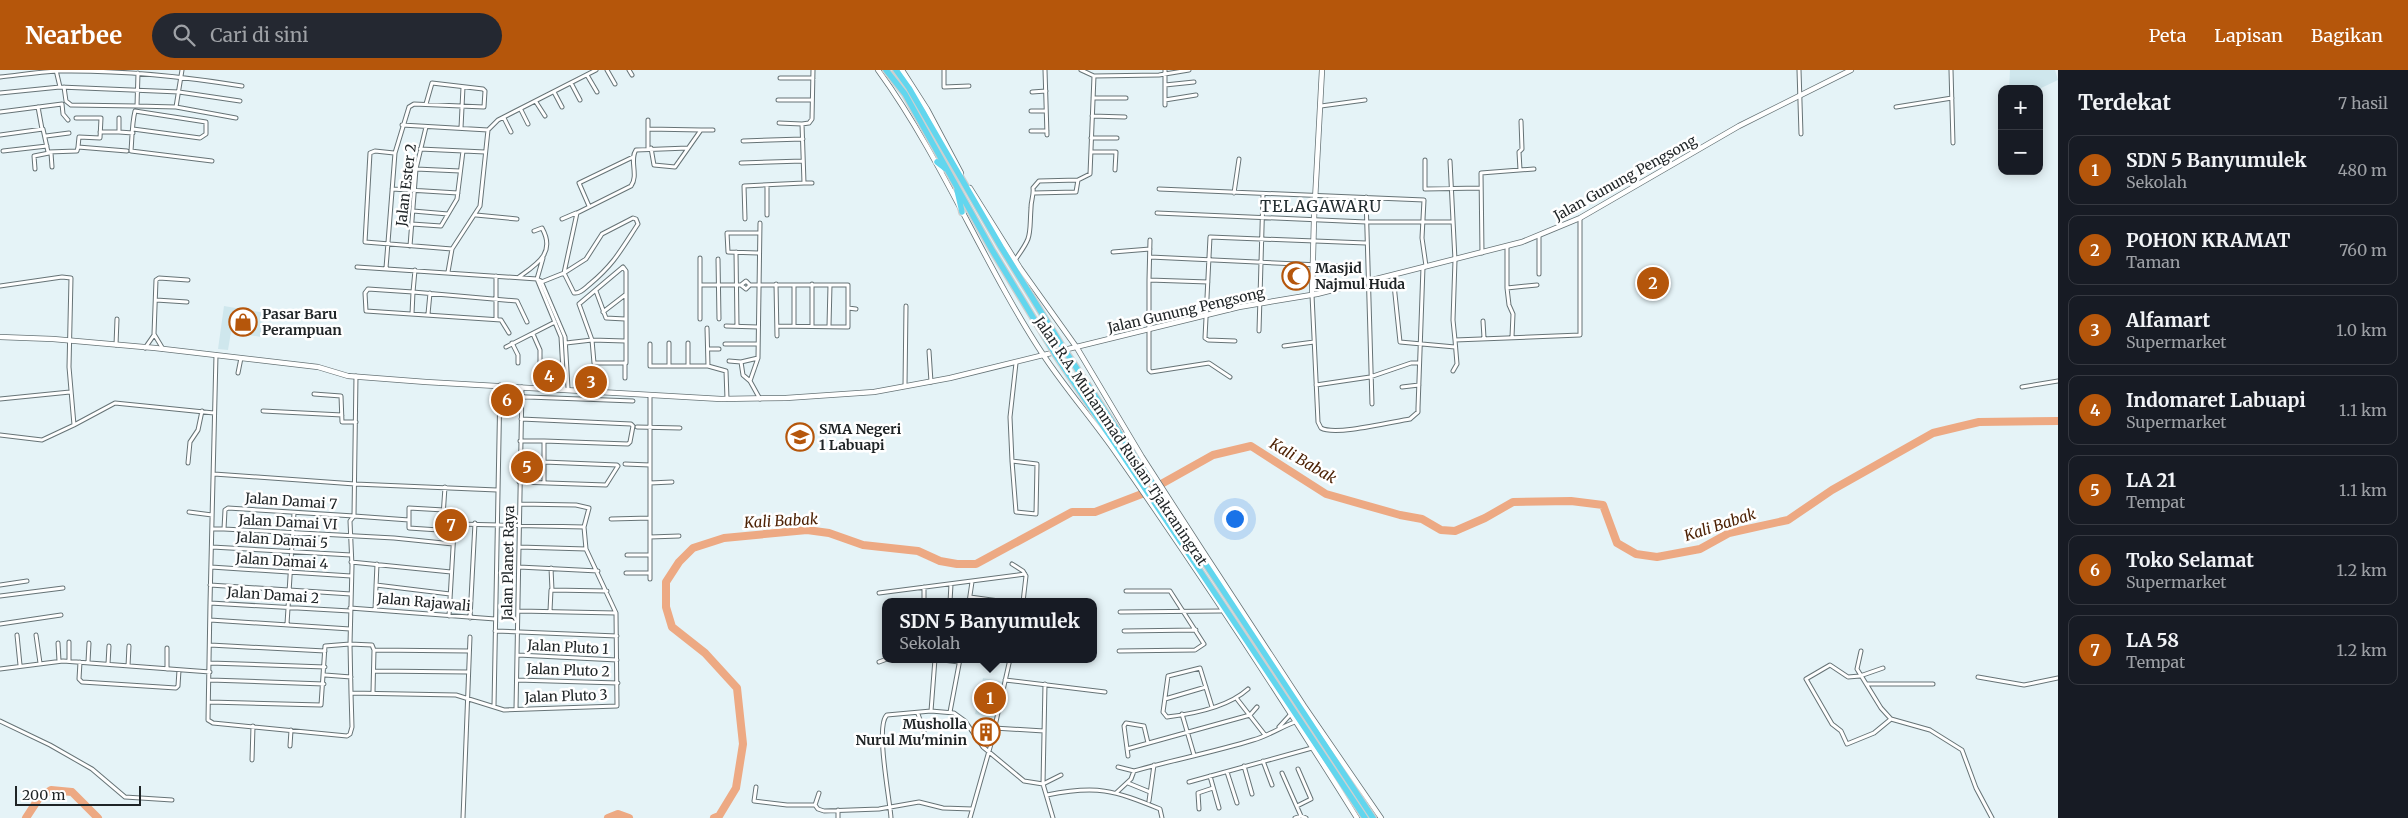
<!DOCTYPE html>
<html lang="id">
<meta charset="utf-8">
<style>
body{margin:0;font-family:Merriweather,serif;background:#242831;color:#f1f3f6}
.controls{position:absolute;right:15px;top:15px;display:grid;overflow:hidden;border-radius:10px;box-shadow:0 2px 12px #0003}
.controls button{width:45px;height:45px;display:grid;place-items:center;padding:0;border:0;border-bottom:1px solid #363941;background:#171b24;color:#f1f3f6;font:25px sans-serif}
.scale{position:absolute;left:15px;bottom:12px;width:126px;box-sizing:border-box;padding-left:5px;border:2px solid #1f2426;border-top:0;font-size:14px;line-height:18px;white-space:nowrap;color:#1f2426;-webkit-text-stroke:4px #fff;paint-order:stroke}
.you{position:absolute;left:1234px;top:448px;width:18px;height:18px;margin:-12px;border:4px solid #fff;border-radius:50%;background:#1a73e8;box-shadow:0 0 0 8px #1a73e833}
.badge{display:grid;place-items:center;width:32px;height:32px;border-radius:50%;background:#b5560b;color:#fff;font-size:16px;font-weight:700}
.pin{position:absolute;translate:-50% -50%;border:2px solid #fff;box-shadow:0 1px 5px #0006}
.popup{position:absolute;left:882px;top:528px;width:215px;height:65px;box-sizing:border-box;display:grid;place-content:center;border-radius:10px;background:#171b24;filter:drop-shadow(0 1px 4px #0005);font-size:16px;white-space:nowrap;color:#9ea1a6}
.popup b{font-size:19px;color:#f1f3f6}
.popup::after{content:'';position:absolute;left:50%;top:100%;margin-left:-10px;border:10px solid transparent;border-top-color:#171b24}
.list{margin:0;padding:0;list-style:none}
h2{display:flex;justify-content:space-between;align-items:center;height:65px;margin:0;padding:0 20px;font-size:21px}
h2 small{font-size:16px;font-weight:400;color:#9ea1a6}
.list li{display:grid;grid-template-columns:32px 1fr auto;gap:15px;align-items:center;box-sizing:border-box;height:70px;margin:0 10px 10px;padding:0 10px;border:1px solid #363941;border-radius:10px}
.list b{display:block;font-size:19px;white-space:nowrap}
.list p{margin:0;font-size:16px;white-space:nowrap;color:#9ea1a6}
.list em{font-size:16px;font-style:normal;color:#9ea1a6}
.icon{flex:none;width:28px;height:28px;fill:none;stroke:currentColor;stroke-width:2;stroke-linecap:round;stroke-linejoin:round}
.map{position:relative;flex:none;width:2058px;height:748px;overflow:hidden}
header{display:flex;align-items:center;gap:30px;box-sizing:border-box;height:70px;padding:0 25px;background:#b5560b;color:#fff}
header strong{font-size:24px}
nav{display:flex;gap:28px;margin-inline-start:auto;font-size:18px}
.search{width:350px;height:45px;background:#242831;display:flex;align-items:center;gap:12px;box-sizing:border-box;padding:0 18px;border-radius:28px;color:#9ea1a6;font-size:19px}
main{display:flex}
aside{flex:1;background:#171b24}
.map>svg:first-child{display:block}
</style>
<header>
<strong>Nearbee</strong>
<div class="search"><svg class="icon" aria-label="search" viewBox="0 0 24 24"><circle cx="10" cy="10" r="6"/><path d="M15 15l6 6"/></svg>Cari di sini</div>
<nav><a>Peta</a><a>Lapisan</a><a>Bagikan</a></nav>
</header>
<main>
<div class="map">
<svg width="2058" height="748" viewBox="0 0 2058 748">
<rect width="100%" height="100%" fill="#e5f3f7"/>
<path fill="#cfe7ed" d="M2010,0h45l3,10 -19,9h-30z
M224,236l41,7 -4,24 -30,-5 -3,18 -10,-1z
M983,608l21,4 -8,37 -21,-5z"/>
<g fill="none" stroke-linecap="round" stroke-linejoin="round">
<path stroke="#eda983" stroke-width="8" d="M26,748l13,-20 12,-8 21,2 26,26
M608,748l10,-4 11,4
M714,748l5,-2 17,-28 7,-44 -6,-56 -32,-35 -33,-26 -6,-20v-25l13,-20 14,-14 31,-10 83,-8 22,3 34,12 55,6 22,10 17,3h19l96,-52h23l52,-20 66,-37 38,-9 75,48 74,21 22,4 19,11 14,1 30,-13 28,-16 58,-1 32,4 14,38 19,11 21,3 43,-8 29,-16 59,-13 44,-30 101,-57 46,-11 79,-1"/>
<g stroke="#667376" stroke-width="5">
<path id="minor" d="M56,0l4,17
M607,0l8,14
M629,0l3,5
M944,0v17l25,-1
M1045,0l2,65
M1081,0l13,6
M1799,0l2,64
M1951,0l2,73
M587,5l10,17
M0,7c19,-2 39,-5 58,-6 62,-1 123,5 184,15
M780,8h33
M571,13l9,17
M1165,15l29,-3
M64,17l2,14 5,4 66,1 1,-33
M554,22l8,15
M1032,22l14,-1
M0,23l60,-6 119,5 61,9
M1093,28h33
M778,30h34
M1165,30l31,-5
M536,32l9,14
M1165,35v-35
M137,36l39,1 60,11
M1321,36l44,-6
M38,37l4,22
M176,37l6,-37
M1896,37l56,-9
M521,40l7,14
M1031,41h15
M0,42l62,-8 1,10 5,6
M1092,46l33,1
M76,48h25l-1,20 -21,-1 -1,10
M504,48l7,14
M648,50v28
M779,53l23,1
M402,55l86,5 10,-10 98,-50
M461,58l2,-41
M133,59l67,9 6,-4v-12l-71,-11c-3,12 -3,27 -4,40l81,10
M648,59l53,1 -26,37 -21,-2 -3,-17
M701,60h12
M1031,61h16
M100,62h19v-14
M119,62l14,1
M0,65l43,-6 5,23 29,-1 1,-4 49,4
M46,66l23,-3
M1091,68h26
M743,71l60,-2
M420,79l65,3
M3,81l44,-5
M1091,82h25l-1,18
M51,83l1,14
M394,83l-19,-2 -5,2 -5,89 87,7
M1425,90v29l56,-1
M1450,91l5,99 -2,60 2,20 125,-5v-117
M741,93l62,-2
M35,99l-1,-13 15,-3
M416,99l44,2
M1520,100l-1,-18 3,-3 -1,-28
M804,113h8
M767,115v30
M392,119l66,4
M1159,119l265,11 -2,38 4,28
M1034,123l42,-1 2,-12
M1234,123l5,-34
M1366,127l6,207
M589,136l-10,-23 54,-26
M413,141l35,3
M1157,143l209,9h87
M476,145l41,4
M562,149l14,-6
M745,149l-1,-33 60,-3 -2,-59 7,-1 3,-4 1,-49
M412,154l29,2 16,-27 6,-48
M1539,166v38
M410,176l6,-77 10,-42
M1507,177v41l2,17 4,9 -1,23
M736,182l1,74
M1113,182l37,-3
M758,183l-30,-1 -1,-19h32
M1482,183l-1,-80 53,-4
M1150,187l191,9
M543,188l-6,21 24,58 3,51
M700,188v61
M718,189l1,60
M1015,190c18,-25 14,-23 16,-52 0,-8 3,-13 2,-20l6,-7 39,-1 12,-6 4,-98 65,-1 30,-5
M357,197l180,12 4,2 24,56 3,51
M623,197l3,4v92h-32l-2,-23 -13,-36z
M386,198l9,-115 14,-46 5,-3 70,3 1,-16 -2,-2 -51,-6 -6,21
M415,200l-2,22 -45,-3 -3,4 1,18 135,9 8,13
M448,202l4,-23 28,-43 8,-76
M1393,205l7,67 55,5
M519,207c18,-13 37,-24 23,-49l-8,3
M1149,210l1,-40
M1208,212l-59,-2v90l2,2 58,-9 21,14
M539,213l25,-10 22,-14 16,-25 31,-16 3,1 2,5c-17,26 -24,40 -48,60 -5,4 -10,10 -16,9l-10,-20 13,-60 54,-27c8,-11 -2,-26 5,-36l52,-2
M776,214l1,52
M812,214v42
M700,215h41l5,-4 4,4h98v42l-71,-1
M741,215l5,4 4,-4
M794,215v41
M0,216l62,-9 9,1 -2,89 5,58 -32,15 -42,-5
M1507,218l30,-3
M596,221l10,27 19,1
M1312,225l6,127 3,6c14,8 70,-6 89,-9l8,-7v-4l5,-141
M156,230l31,2
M848,238l8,1
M603,242l22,-17
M412,244l1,-22 104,9 10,21
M428,244l2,-21
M496,249v-43
M1483,251l1,17
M726,256l32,1
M829,256l1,-41
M707,258l1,38 18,5 1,28
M1259,261l4,-137
M533,264l7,16v14
M1235,271l-27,-1 -3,-2 5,-101 156,6
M512,273l6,12v8
M566,273l26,-3 33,1
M688,273v23
M650,274v22h58
M725,274h33
M116,275l1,-26
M1284,276l30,-4
M506,277l49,-25
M145,278l9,-13
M163,279l-9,-15 2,-54 3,-2 29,2
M708,279h11
M929,281l2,31
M729,291l12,1 17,-4
M741,292l2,13 7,6 10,18
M669,296v-23
M1453,301l4,-7 -2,-24
M238,303l3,-15
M356,306l-2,140 55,4
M625,308v-15
M750,311l8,-23 2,-135
M1316,315l54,-8 41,-14h8
M905,316l1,-80
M1402,317l17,-2
M2022,317l36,-6
M314,324l27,2 1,26h14
M499,326l134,5
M0,329l70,-7
M263,341l79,4
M521,349l110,5 2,2 -3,16 -2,2 -84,-3
M74,355l41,-22 99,10
M637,357l43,1
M520,371h24v42
M1012,391l4,51 20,2 1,-50 -25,-3 -2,-44 6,-54
M188,393l2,-21 8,-12 4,-19
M625,394l25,1
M214,404l141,10 142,6
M519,412l87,3 12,-19 -1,-1 -73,-3
M650,413l22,-1
M444,440l-35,-2v20l45,3
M189,442l23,3
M354,446l-4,5 2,45 -2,78 22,1 2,5
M611,449l39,-1
M212,459h12l1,-19 3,-2 126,8
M224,459l170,9 59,6
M442,461l3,-44
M650,467l29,-1
M212,477l139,8
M519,477l67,2
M627,485h23
M351,492l100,10
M1012,494l11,7 3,5 -3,26
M211,497l140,9
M519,497l79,4
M551,498l1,22 55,1
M626,503h24
M650,509v-184
M0,515l27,-4
M210,515l141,9
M376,515l74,9
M924,517v15
M879,523l146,-19
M0,526l63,-8
M970,527l36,5
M950,532l1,-18
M969,532l3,-20
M210,533l6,-248
M350,538l145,11
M375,539l2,-45
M350,541l-140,-8 -2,117 5,3 134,13 3,-2 2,-7 -1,-34
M519,541l97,2
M550,541l1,-21
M1120,542l101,-1
M449,546l5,-85 3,-7 127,3
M470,548l5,-95
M210,550l140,9
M0,554l61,-9
M287,554l7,-111
M495,561l122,5
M1124,561l72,-1
M17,565l3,30
M36,565l4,28
M58,573l1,18
M210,575l115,6
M374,580l95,1
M1119,581l76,-1 9,-6 -34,-53h-44
M1861,581l-4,18 24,39 10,11 39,11 32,20 14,38 16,30
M518,585l99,5
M935,589l24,3
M69,591v-19
M80,592l-1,17 3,3 94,6 2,-2 1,-16
M88,592l1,-19
M879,592l8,-3
M210,593l115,4
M108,594l1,-18
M128,596l1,-20
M1883,598l-23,8 -12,1 -18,-12 -24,14 26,45 9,7 6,13 27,-11 17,-14
M0,599l63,-8 147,11
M167,599v-21
M374,601l94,1
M325,605l26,2
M1978,607l46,8 34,-7
M210,610l114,4
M517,610l101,3
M1005,610l100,12
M1045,614l-2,100 10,34
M1867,614h66
M373,622l1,-42
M1165,629l41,-12
M1237,629l28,36
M209,632l112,3 4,-59 25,-2 1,49 105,2 48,15 113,-4 -1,-93 -30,-64 -2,-22 5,-19 -13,-3 -56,-1
M494,636l6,-321
M1212,637l-12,-39 -32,8 -5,36 4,5c26,-3 61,-10 81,-28
M516,639l6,-322
M931,641l4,-52
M950,642l10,-53
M918,644l6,17
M1182,644l12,41
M0,651l50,24 42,24 33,28 47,3
M1279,657l11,-12
M994,658l50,3
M290,676l1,-16
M1127,679l123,-34 7,-8
M1128,686l-4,-30 2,-3 18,3 4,17
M252,690l1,-34
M1263,691l9,24
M1244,696l8,28
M1118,697l16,4c39,-11 80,-19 119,-31 15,-4 28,-13 42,-18
M1227,702l10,31
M1282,703l19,43
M1210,706l9,32
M1189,712l123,-34
M1128,713l22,9
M756,717l-2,14 33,4h28l3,4 6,2 55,-2 40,-7 24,6 29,1
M1116,723l15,-14 3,-8
M1047,725c50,-10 66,-5 113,14l2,9
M1149,731l5,-36
M815,735l4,-12
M1297,736l14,-7 -13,-30
M1199,739l-1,-16 15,-5
M463,748l7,-181
M838,748v-8
M891,748c-1,-18 -16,-93 -4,-103l44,-4 23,2 11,8 18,26 41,34 19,3 18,-9
M970,748l21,-74 19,-85
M1295,748l6,-2 5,2"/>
</g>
<g stroke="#667376" stroke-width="6">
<path id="tertiary" d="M878,0c65,89 105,194 166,286 22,33 49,64 72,97 83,119 164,242 241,365
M902,0l25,39 34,64
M970,118l50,80 57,80 65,109 62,96 100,153 77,112
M1312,225l2,-76 8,-149
M0,267l53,2 102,9 163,19 30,9 78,6 295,17 65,-1 88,-6 76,-14 289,-71 78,-13 205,-52 58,-24 159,-92 112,-56"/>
</g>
<g stroke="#cecfcf" stroke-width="8">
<path id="trunk" d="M886,0l19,24 87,156 59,97
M896,0l13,18 92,159 61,99
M937,92l9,7
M957,120l5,22
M1066,282l307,466
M1055,284l310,464"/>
</g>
<use href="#minor" stroke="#fff" stroke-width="3"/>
<use href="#tertiary" stroke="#fff" stroke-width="4.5"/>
<use href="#trunk" stroke="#62d6ee" stroke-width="5.5"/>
<g stroke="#cecfcf" stroke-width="8" stroke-linecap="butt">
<path id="trunk-bridge" d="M1062,276l4,6
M1051,277l4,7"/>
</g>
<use href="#trunk-bridge" stroke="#62d6ee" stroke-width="5.5"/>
</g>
<defs>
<g id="mosque-ring" transform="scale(1.4375)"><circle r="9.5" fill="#fff" stroke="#b5560b" stroke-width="1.5"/><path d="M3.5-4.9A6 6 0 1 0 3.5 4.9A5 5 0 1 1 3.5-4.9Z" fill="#b5560b"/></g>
<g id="shop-ring" transform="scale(1.4375)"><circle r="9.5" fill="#fff" stroke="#b5560b" stroke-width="1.5"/><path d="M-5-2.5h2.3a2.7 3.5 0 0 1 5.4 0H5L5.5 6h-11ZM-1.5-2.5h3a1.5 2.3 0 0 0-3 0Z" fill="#b5560b"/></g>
<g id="school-ring" transform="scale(1.4375)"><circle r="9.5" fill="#fff" stroke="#b5560b" stroke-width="1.5"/><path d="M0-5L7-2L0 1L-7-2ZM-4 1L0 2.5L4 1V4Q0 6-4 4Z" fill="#b5560b"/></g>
<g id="building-ring" transform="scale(1.4375)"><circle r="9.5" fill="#fff" stroke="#b5560b" stroke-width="1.5"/><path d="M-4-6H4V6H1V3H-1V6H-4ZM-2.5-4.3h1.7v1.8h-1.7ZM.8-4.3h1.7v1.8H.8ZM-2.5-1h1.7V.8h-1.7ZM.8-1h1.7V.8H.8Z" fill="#b5560b"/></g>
</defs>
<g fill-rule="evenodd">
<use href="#mosque-ring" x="1296" y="206"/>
<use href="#shop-ring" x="243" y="252"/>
<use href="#school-ring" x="800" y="367"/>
<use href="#building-ring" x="986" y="662"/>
</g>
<g text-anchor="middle" stroke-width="5" stroke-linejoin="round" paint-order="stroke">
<g font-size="14" fill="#1f2426" stroke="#fff">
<text transform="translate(1625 108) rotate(-29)" y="5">Jalan Gunung Pengsong</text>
<text transform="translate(406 115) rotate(-83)" y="5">Jalan Ester 2</text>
<text transform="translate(1186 240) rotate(-13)" y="5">Jalan Gunung Pengsong</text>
<text transform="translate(1121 371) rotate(56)" y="5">Jalan R.A. Muhammad Ruslan Tjakraningrat</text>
<text transform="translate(291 431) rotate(4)" y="5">Jalan Damai 7</text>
<text transform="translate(288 452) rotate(3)" y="5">Jalan Damai VI</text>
<text transform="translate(282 470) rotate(4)" y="5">Jalan Damai 5</text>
<text transform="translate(282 491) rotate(4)" y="5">Jalan Damai 4</text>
<text transform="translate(508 493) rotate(-89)" y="5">Jalan Planet Raya</text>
<text transform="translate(273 525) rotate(4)" y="5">Jalan Damai 2</text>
<text transform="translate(424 532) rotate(5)" y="5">Jalan Rajawali</text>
<text transform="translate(568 577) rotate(3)" y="5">Jalan Pluto 1</text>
<text transform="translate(568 600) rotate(2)" y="5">Jalan Pluto 2</text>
<text transform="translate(566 626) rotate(-2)" y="5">Jalan Pluto 3</text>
</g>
<g font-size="14" font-weight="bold" fill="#1f2426" stroke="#fff" text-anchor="start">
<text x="1315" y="203">Masjid<tspan x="1315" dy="16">Najmul Huda</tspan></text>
<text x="262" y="249">Pasar Baru<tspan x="262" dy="16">Perampuan</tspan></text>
<text x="819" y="364">SMA Negeri<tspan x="819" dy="16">1 Labuapi</tspan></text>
<text x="967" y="659" text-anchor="end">Musholla<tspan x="967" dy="16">Nurul Mu'minin</tspan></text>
</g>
<g font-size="15" font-style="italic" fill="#4d2205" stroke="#fff">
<text transform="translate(1303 391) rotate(30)" y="5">Kali Babak</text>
<text transform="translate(781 451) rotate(-3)" y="5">Kali Babak</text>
<text transform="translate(1720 455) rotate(-18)" y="5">Kali Babak</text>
</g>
<g font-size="16" letter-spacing="1" fill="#222d30" stroke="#fff">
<text x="1321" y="142">TELAGAWARU</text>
</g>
</g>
</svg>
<div class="controls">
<button>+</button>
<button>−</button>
</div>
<div class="scale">200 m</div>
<div class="you"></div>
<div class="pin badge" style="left:990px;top:628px">1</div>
<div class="popup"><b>SDN 5 Banyumulek</b>Sekolah</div>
<div class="pin badge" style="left:1653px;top:213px">2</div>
<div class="pin badge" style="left:591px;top:312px">3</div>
<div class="pin badge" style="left:549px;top:306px">4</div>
<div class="pin badge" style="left:527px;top:397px">5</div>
<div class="pin badge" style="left:507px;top:330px">6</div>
<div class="pin badge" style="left:451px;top:455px">7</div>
</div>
<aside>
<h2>Terdekat<small>7 hasil</small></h2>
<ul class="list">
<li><span class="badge">1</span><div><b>SDN 5 Banyumulek</b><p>Sekolah</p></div><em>480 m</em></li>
<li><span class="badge">2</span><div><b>POHON KRAMAT</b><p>Taman</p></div><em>760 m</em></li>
<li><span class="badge">3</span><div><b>Alfamart</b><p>Supermarket</p></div><em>1.0 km</em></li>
<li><span class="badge">4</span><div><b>Indomaret Labuapi</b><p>Supermarket</p></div><em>1.1 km</em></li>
<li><span class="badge">5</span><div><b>LA 21</b><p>Tempat</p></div><em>1.1 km</em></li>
<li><span class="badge">6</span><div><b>Toko Selamat</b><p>Supermarket</p></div><em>1.2 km</em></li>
<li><span class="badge">7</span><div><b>LA 58</b><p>Tempat</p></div><em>1.2 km</em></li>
</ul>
</aside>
</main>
